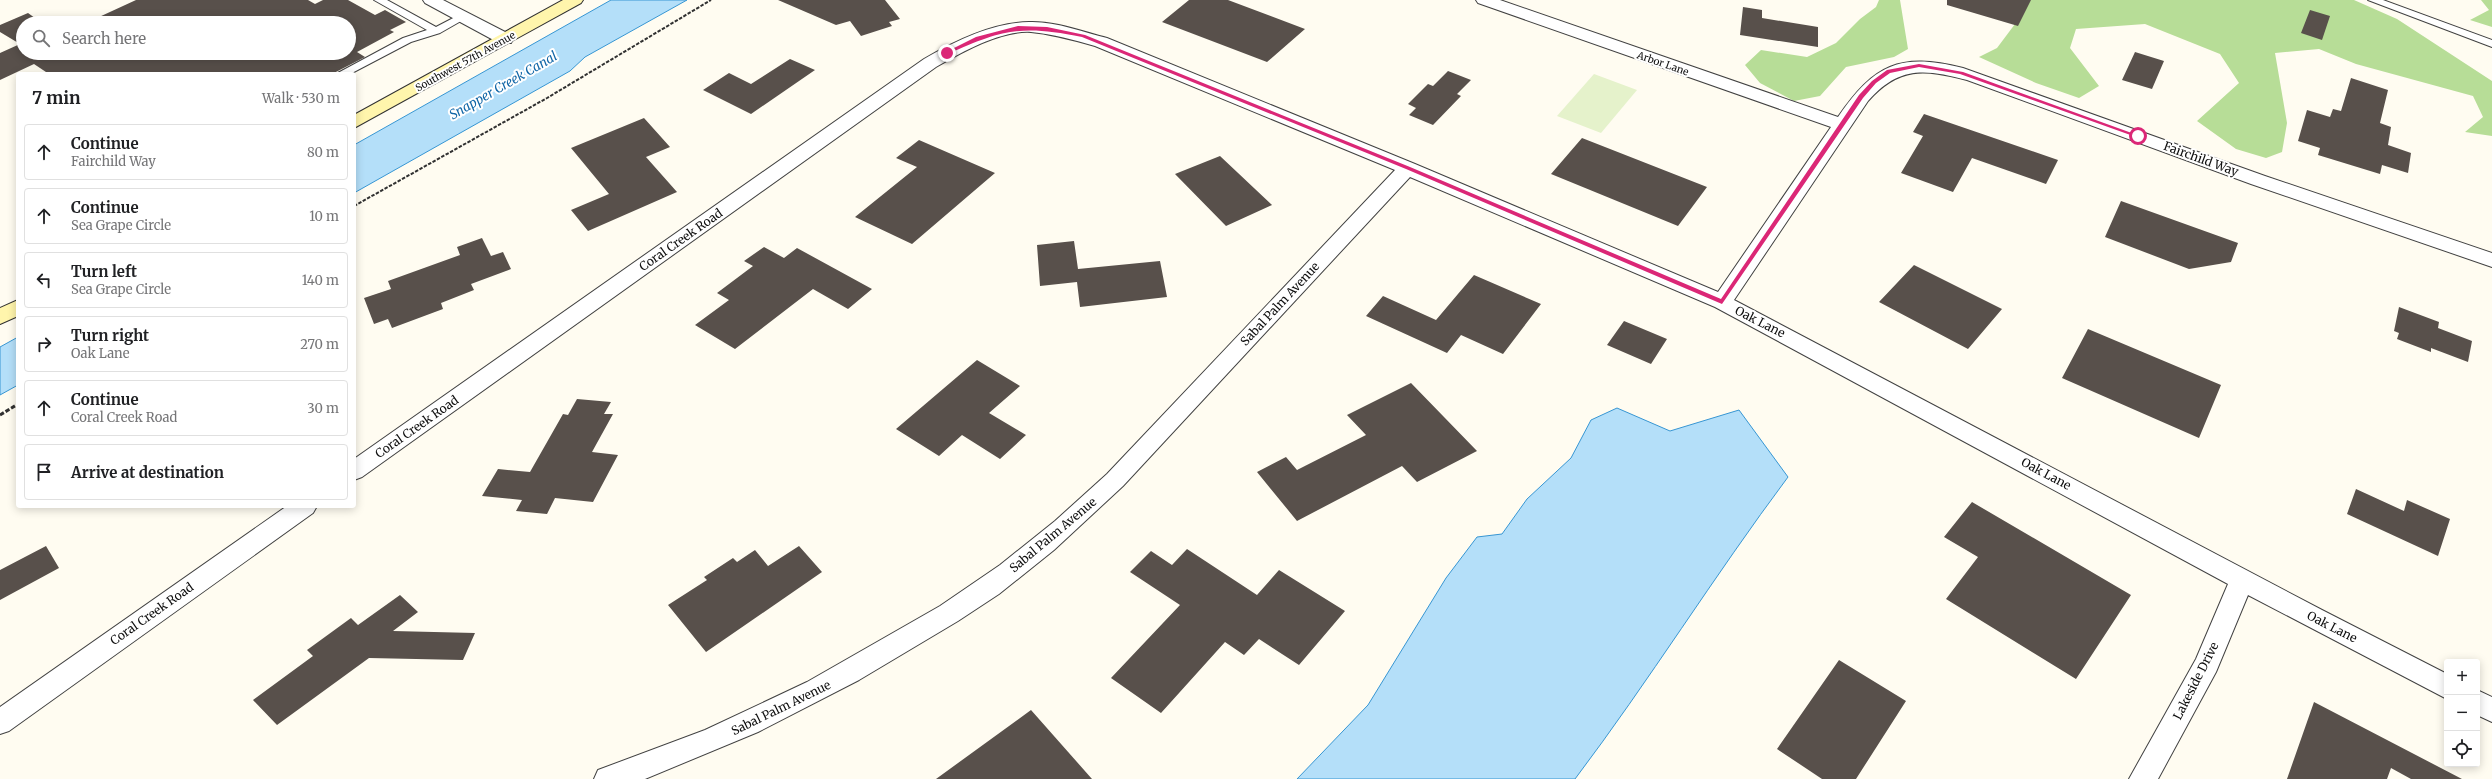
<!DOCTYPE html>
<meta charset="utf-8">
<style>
body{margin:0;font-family:Merriweather,serif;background:#f6f6f6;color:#202124}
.controls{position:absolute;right:12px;bottom:12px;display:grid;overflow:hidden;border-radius:4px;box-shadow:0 2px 10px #0003}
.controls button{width:36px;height:36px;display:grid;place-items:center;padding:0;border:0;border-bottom:1px solid #e0e0e0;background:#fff;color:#202124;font:20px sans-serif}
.stop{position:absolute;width:12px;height:12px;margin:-9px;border:3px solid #db2777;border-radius:50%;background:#fff}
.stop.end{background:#db2777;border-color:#fff;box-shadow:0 1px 4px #0008}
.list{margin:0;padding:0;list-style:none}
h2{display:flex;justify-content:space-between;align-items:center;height:52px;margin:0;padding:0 16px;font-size:17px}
h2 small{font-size:13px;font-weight:400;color:#757577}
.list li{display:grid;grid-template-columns:26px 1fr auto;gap:12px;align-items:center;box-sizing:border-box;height:56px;margin:0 8px 8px;padding:0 8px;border:1px solid #e0e0e0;border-radius:4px}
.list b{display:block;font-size:15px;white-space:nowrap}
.list p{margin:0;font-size:13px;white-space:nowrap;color:#757577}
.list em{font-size:13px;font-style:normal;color:#757577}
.icon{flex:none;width:22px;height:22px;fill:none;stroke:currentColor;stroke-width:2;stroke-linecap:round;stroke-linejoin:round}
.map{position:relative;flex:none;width:2492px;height:779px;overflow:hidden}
.search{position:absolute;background:#fff;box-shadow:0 2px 10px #0003;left:16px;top:16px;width:340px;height:44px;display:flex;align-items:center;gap:10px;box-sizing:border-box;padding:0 14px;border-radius:22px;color:#757577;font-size:15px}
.panel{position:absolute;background:#fff;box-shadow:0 2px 10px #0003;left:16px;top:72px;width:340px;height:436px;border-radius:4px}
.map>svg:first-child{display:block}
</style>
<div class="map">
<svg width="2492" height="779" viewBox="0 0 2492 779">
<rect width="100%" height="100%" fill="#fffcf1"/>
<path fill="#b7dd97" d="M1879,0h21l8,49 -14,8 -48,10 -26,29 -26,5 -34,-18 -15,-18 16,-15 46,7 29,-14 24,-24 16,-12z
M2018,0h336l43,19 95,62v55l-27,-4 18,-15 -10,-21 -117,-32 -37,-15 -44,4 12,70 -5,29 -16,6 -30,-9 -39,-28 42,-38 -19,-29 -75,-30 -69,5 -6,19 29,38 -20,12 -43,-15 -57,-26 18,-9 24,-32z
M2481,0h11v27l-22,-7 19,-10z"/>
<path fill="#e5f2cb" d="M1594,74l43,16 -36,43 -44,-17z"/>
<path fill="#b4dff9" stroke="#3796d3" d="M611,0h76l-102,57 -15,14 -216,122v-48z
M18,337v48l-18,10v-48z
M1617,408l53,23 69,-21 49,67c-74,99 -139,204 -213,302h-278l71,-74 78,-127 31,-41 25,-3 25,-35 44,-41 20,-38z"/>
<path fill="#58504b" d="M136,0h172l7,4 8,-4h25l27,15 10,-5 21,12 -16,8 4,2 -37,20 8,5 -33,17h-283l-15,-10 -34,16v-27l20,-9 -20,-12v-7l28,-12 14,10h-19v30h326v-30h-263z
M778,0h107l15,19 -11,3 3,4 -31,10 -11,-15 -14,4z
M1189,0h39l77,29 -38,33 -105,-40z
M1947,0h84l-13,26 -71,-21z
M1743,7l19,3v8l56,9v20l-78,-12z
M2310,10l20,6 -8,24 -21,-7z
M2135,52l29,9 -12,28 -30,-9z
M790,59l25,11 -64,44 -48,-24 26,-17 22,11z
M1448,71l23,9 -14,14 4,2 -28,29 -24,-10 7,-7 -8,-4 20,-20 5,2z
M2351,78l37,12 -8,33 11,4 -3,18 23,8 -3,20 -26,-8 -2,9 -62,-19 2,-7 -22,-7 9,-31 23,7 3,-8 8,2z
M1924,114l134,46 -12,24 -74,-26 -19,34 -52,-19 22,-37 -10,-4z
M644,118l26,29 -24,10 31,35 -89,39 -17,-21 38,-16 -38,-46z
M1582,138l125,49 -29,39 -127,-52z
M919,140l76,33 -83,71 -57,-27 62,-50 -21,-9z
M1220,156l52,49 -46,21 -51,-52z
M2121,201l117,42 -7,19 -42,7 -84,-32z
M482,238l9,18 12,-4 8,17 -40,15 3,6 -33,13 2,6 -51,19 -4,-9 -14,5 -10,-26 27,-9 -3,-8 72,-26 -3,-8z
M1074,241l4,28 82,-8 7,36 -87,10 -3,-25 -37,4 -3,-41z
M764,247l20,11 13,-10 75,41 -24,20 -35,-20 -78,60 -40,-24 34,-25 -12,-7 36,-27 -9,-5z
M1914,265l88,44 -34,40 -89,-47z
M1474,275l67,29 -38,50 -42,-19 -14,18 -81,-37 17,-20 53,24z
M2399,307l40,15 -1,6 34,13 -4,21 -37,-14v4l-34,-13 2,-6 -5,-2z
M1624,321l43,18 -16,25 -44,-19z
M2088,329l133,56 -22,53 -137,-60z
M977,360l43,26 -31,27 37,22 -26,24 -38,-24 -23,21 -43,-27z
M1411,383l66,68 -60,31 -15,-16 -105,55 -40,-49 29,-15 11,13 69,-35 -19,-20z
M577,399l34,3 -7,12h9l-21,38 26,3 -25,47 -38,-4 -8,16 -31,-3 6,-11 -40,-4 16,-27 32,3 33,-58 5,1z
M2356,489l48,22 3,-11 43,19 -12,37 -91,-42z
M1972,502l159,93 -55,84 -130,-80 32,-42 -34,-20z
M46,546l13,22 -59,32v-30z
M799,546l23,26 -116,80 -38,-47 39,-25 -3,-3 29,-19 4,4 18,-12 13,16z
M1187,549l70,46 22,-25 66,41 -46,54 -40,-26 -15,16 -19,-13 -64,71 -50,-35 69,-73 -50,-33 21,-21 21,14z
M400,595l18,17 -25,19 82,2 -12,27 -94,-2 -92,67 -24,-25 60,-44 -6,-6 44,-32 7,7z
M1839,660l67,41 -50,78h-34l-45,-30z
M2314,702l148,77h-51l-20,-11 -4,11h-100z
M1031,710l61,69h-156z"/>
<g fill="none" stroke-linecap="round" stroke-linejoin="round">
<g stroke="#424242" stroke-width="2">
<path id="lane" d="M374,0h13l49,27 23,-12h8l1,2 -28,16 -29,9 -61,32h-14l67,-36 24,-8z
M2368,0h15l109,40v7z"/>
</g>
<g stroke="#424242" stroke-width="2">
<path id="street" d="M423,0h20l68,35 2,4 -2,4h-12l-74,-40z
M1476,0h24l338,117c36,-52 61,-65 125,-49l302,108 227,77v14l-241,-83 -284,-104c-43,-11 -68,-14 -99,21l-134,199 588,310 125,64v25l-199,-104 -32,77 -58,107h-29l67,-120 32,-75 -513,-277 -305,-130 -287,309 -69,64 -55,44 -41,27 -99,59 -101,52 -113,47h-51l4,-9 107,-40 102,-48 133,-76 60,-41 55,-44 52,-47 288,-304 -300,-124c-21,-6 -42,-12 -64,-14 -30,-2 -69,20 -95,35l-574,410 -8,3v-21l570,-400c31,-18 68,-36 105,-37 26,-1 54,10 78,16l308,126 303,128 113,-165 -353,-124z
M287,506h30l-4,7 -304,218 -9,3v-27z
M2477,690l15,7v25l-15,-7z"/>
</g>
<g stroke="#313131" stroke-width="2">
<path id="secondary" d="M563,0h20l-2,3 -227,125v-13z
M18,300v16l-18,8v-16z"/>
</g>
<path stroke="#313131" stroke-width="2" stroke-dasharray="3.5 1.5" stroke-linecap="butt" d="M354,206l193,-108 164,-98"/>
<path stroke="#313131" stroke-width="3" stroke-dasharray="4.5 2" stroke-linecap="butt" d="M0,415l18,-11"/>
<use href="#lane" fill="#fff" fill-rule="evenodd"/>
<use href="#street" fill="#fff" fill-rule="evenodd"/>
<use href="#secondary" fill="#fff5ac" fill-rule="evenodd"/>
</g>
<path fill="#db2777" d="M1018,26l29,1 38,8 325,132 311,132 138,-204 13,-14 15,-11 32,-6 44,8 177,64 -4,1 -176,-63 -41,-7 -29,6 -14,10 -13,15 -141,206 -316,-135 -324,-132c-59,-12 -79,-8 -134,17l-4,-1 32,-16z"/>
<g text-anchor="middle" stroke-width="4" stroke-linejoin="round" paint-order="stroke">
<g font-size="10" fill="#0f0f0f" stroke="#fff">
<text transform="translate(465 61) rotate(-29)" y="4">Southwest 57th Avenue</text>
<text transform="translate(1663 63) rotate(19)" y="4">Arbor Lane</text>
</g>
<g font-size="12" fill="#0f0f0f" stroke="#fff">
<text transform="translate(2201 159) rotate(20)" y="4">Fairchild Way</text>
<text transform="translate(681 240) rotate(-35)" y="4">Coral Creek Road</text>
<text transform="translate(1280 304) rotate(-47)" y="4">Sabal Palm Avenue</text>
<text transform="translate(1760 322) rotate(27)" y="4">Oak Lane</text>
<text transform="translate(417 427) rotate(-35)" y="4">Coral Creek Road</text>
<text transform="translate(2046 474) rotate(28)" y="4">Oak Lane</text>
<text transform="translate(1053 535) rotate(-40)" y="4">Sabal Palm Avenue</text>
<text transform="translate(152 614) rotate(-35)" y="4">Coral Creek Road</text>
<text transform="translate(2332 627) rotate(27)" y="4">Oak Lane</text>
<text transform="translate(2196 681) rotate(-63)" y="4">Lakeside Drive</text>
<text transform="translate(781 708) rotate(-26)" y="4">Sabal Palm Avenue</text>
</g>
<g font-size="13" font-style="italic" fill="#1267a7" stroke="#fff">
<text transform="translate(503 85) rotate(-30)" y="5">Snapper Creek Canal</text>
</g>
</g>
</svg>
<div class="controls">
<button>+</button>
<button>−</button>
<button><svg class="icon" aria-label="locate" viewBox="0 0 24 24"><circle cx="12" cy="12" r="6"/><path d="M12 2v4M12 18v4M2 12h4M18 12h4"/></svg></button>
</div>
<div class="stop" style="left:2138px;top:136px"></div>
<div class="stop end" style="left:947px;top:53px"></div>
<div class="search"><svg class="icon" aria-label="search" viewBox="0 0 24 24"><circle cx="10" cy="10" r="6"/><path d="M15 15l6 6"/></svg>Search here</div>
<section class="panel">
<h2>7 min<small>Walk · 530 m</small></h2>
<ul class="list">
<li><svg class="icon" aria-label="ahead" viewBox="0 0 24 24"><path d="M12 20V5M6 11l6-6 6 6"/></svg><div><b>Continue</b><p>Fairchild Way</p></div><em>80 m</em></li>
<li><svg class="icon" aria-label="ahead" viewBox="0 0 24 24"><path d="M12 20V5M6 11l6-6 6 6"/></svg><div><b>Continue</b><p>Sea Grape Circle</p></div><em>10 m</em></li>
<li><svg class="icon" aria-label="left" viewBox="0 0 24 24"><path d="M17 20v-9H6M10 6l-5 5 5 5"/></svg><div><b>Turn left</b><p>Sea Grape Circle</p></div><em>140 m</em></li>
<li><svg class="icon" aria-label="right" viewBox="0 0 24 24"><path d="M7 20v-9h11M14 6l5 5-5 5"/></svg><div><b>Turn right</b><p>Oak Lane</p></div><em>270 m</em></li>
<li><svg class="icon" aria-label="ahead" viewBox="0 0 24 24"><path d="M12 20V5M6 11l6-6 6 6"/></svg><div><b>Continue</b><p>Coral Creek Road</p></div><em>30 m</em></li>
<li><svg class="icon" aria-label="arrive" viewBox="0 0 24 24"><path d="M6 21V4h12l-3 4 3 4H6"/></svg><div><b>Arrive at destination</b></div></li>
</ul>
</section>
</div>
